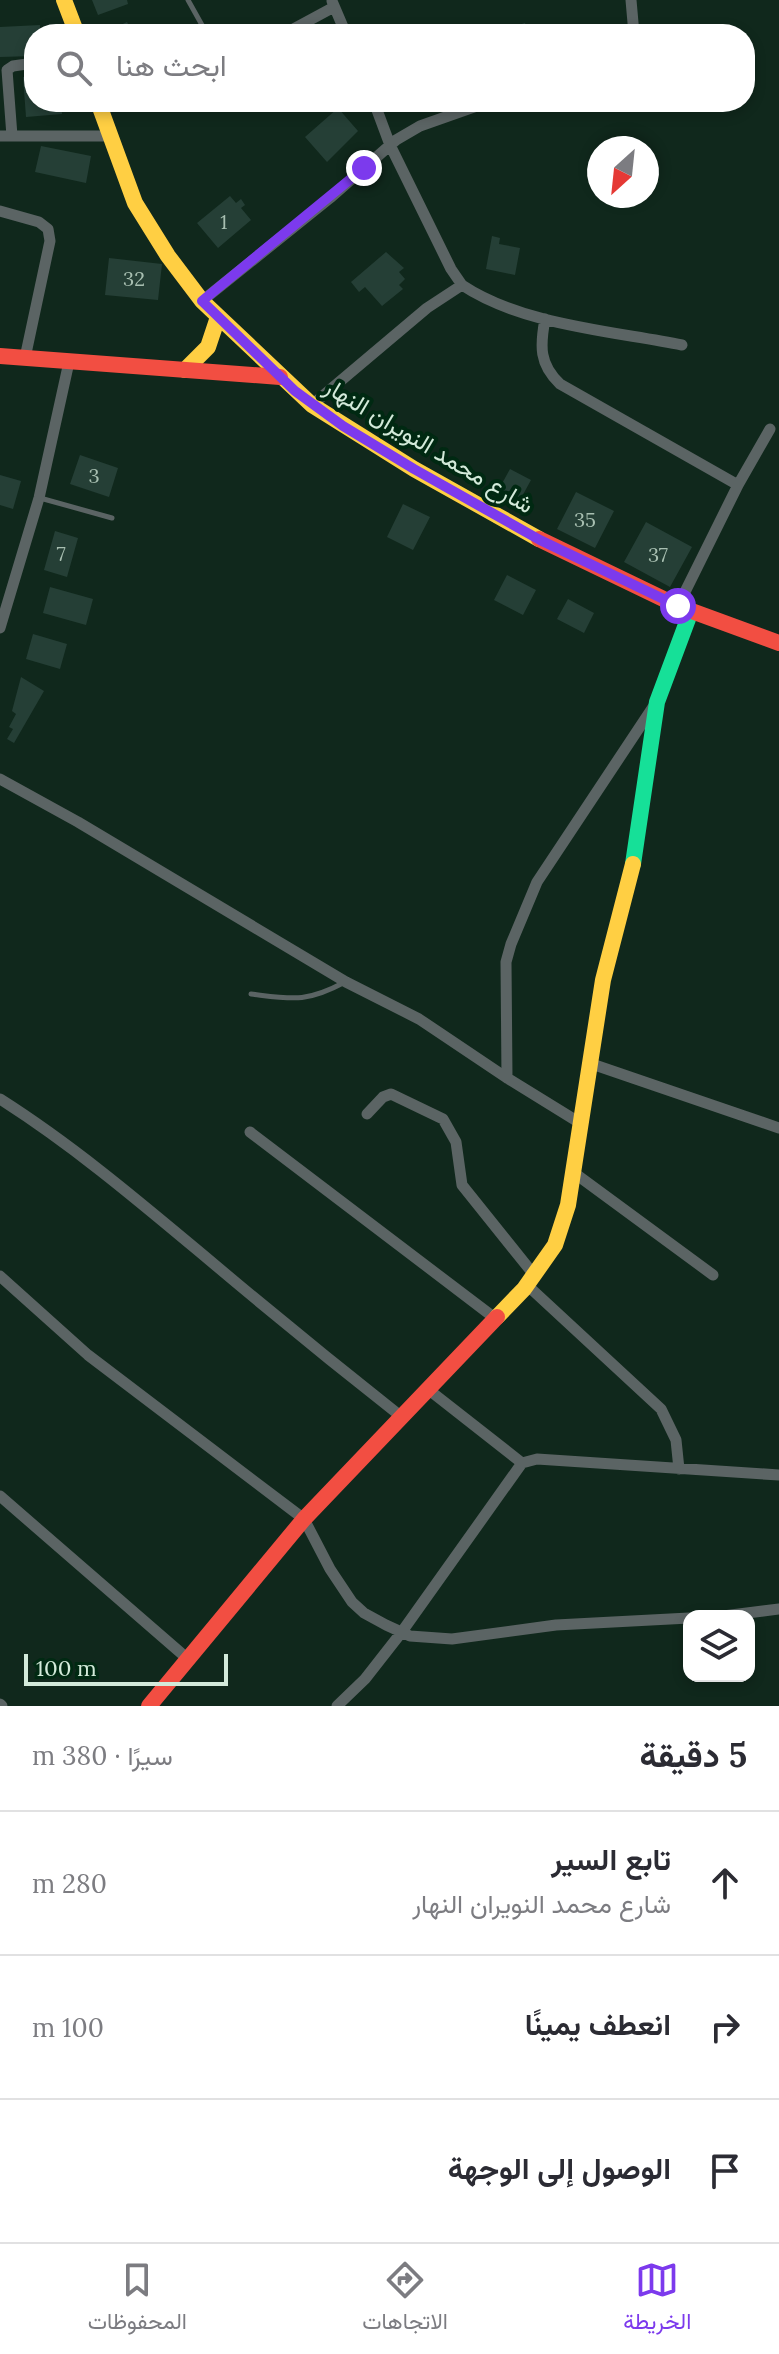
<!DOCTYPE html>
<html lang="ar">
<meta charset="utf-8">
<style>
body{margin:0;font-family:Lora,Vazirmatn,serif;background:#f7f7f7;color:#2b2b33;direction:rtl}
.controls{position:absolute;right:24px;bottom:24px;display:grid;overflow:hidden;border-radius:16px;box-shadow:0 4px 12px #0003}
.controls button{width:72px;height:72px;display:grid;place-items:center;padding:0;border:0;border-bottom:2px solid #e1e1e2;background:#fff;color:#2b2b33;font:40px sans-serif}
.compass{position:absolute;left:587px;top:136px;width:72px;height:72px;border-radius:50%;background:#fff;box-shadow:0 4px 12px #0003;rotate:207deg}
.scale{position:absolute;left:24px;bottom:20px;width:204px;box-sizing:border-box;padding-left:8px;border:4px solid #d3eada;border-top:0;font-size:22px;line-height:28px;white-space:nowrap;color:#d3eada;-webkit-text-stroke:6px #002912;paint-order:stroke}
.stop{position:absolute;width:24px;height:24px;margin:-18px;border:6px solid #7c3aed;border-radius:50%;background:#fff}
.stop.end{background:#7c3aed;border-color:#fff;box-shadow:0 2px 8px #0008}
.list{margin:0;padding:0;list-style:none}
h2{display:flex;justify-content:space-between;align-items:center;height:104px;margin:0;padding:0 32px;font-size:34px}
h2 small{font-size:26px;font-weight:400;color:#7c7c81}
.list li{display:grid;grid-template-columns:52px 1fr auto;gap:24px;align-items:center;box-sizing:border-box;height:144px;padding:0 32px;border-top:2px solid #e1e1e2}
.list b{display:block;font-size:30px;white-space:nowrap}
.list p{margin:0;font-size:26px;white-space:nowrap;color:#7c7c81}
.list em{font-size:26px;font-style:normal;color:#7c7c81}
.icon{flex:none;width:44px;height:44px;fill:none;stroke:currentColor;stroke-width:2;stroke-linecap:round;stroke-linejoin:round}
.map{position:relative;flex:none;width:779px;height:1706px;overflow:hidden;direction:ltr}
.search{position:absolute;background:#fff;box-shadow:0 4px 12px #0003;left:24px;right:24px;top:24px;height:88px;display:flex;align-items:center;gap:20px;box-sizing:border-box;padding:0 28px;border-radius:32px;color:#7c7c81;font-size:30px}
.sheet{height:536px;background:#fff}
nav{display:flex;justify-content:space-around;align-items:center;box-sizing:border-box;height:112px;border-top:2px solid #e1e1e2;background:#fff;font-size:22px;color:#7c7c81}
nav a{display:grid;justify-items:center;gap:4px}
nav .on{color:#7c3aed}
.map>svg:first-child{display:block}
</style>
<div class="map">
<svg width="779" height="1706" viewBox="0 0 779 1706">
<rect width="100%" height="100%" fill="#10281c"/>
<path fill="#253f36" d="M92,0h35l1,4 -30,11z
M127,22l6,12h-31z
M525,23l4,11h-36v-1z
M40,25v9h-6v22l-34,1v-30z
M34,76v26h27l1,12 -36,3 -3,-40z
M338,108l20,23 -31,31 -22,-25z
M41,146l50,10 -5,27 -51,-11z
M230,196l6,7 5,-4 4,6 -4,3 10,12 -33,28 -21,-25z
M492,236l8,2 -1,6 21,4 -5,27 -29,-6z
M386,252l18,16 -5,4 6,7 -6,6 4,4 -21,17 -17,-19 -6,5 -8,-10z
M109,258l53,6 -4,36 -53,-5z
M80,455l38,13 -9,29 -39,-13z
M510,469l21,11 -11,20 -21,-11z
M0,475l21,6 -8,28 -13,-4z
M576,492l38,19 -19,37 -38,-19z
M403,504l27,13 -17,33 -26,-13z
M646,522l46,25 -22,40 -46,-25z
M55,531l23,7 -11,39 -23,-7z
M507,575l29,15 -13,25 -29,-15z
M50,587l43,12 -7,26 -43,-12z
M568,599l26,14 -10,20 -27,-14z
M33,634l34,10 -7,25 -34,-10z
M21,677l23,14 -30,52 -7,-4 6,-10 -4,-2 7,-13 -4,-3z"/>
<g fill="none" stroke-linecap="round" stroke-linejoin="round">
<path stroke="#5b6464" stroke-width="5" d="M188,0l19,34
M105,110l16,-8
M40,498l72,20
M251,994c41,5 55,9 94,-12"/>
<path stroke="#5b6464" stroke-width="11" d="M631,0l3,34
M332,1l14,33
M284,34l50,-27
M0,136h108
M12,136l-5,-66 6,-4 21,-3
M0,211l39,11 9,7 2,12 -25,117
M462,285c60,40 150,46 220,60
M202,301l128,-103 66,-58 24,-14 68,-24
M545,319c-5,27 -6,45 15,65l178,101
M312,405l115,-97 35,-23 -11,-16 -61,-124 -16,-43
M678,606l60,-121 32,-56
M0,628l39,-130 30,-136
M0,779l78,43 268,160 73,37 88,59 73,45
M589,1063l190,65
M507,1078l-1,-116 5,-18 26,-62 118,-178
M0,1099c74,47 141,104 208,160 64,54 129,107 195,159
M367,1114l16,-17 8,-3 52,25 13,23 6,43 73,91
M250,1132l246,187
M573,1172l140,103
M0,1276l88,79 216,164 26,50 22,33 12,11 22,12 24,11 42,3 104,-14 133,-7
M527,1285l134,124 15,31 3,29
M429,1390l93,73
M0,1496l189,164
M723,1616l56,-7
M0,1704l2,2
M337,1706l28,-27 36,-46 121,-170 15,-4 242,16"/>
<path stroke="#16e098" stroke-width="16" d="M633,864l24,-162 34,-91"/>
<path stroke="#ffcf43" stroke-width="16" d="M64,0l13,34
M98,102l37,101 33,53 34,45 110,104 102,64 125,70
M185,370l23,-23 10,-30
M497,1317l27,-28 31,-44 13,-40 35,-225 30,-116"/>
<path stroke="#f24e42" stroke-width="16" d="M0,356l280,21
M539,539l139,67 101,37
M149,1706l155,-187 193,-202"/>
</g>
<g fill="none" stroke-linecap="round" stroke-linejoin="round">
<path stroke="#7c3aed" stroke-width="10" d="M364,168l-162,133 93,90 48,35 71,43 126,71 138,66"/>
</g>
<g text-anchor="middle" stroke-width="8" stroke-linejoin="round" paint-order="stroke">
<g font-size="20" fill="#a8bfb1">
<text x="224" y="229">1</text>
<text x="134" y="286">32</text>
<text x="94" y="483">3</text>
<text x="585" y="527">35</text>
<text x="61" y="561">7</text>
<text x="658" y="562">37</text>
</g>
<g font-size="24" fill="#d3eada" stroke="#002912">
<text transform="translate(429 446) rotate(31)" y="8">شارع محمد النويران النهار</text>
</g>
</g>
</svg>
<div class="controls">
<button><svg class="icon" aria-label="layers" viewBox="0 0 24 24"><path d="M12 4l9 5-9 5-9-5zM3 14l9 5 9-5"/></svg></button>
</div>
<svg class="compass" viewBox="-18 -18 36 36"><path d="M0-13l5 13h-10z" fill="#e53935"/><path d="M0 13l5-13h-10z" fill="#7c7c81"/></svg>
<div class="scale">100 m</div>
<div class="stop" style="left:678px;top:606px"></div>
<div class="stop end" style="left:364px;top:168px"></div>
<div class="search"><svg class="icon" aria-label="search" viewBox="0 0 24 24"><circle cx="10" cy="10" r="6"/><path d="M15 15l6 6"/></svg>ابحث هنا</div>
</div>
<section class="sheet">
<h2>5 دقيقة<small>سيرًا · 380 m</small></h2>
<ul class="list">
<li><svg class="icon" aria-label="ahead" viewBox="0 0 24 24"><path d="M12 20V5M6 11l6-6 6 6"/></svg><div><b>تابع السير</b><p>شارع محمد النويران النهار</p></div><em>280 m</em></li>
<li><svg class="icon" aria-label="right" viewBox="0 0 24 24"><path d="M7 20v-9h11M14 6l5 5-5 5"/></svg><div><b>انعطف يمينًا</b></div><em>100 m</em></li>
<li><svg class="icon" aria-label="arrive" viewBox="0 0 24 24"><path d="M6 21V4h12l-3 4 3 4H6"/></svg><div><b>الوصول إلى الوجهة</b></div></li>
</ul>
</section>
<nav>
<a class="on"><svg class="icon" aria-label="map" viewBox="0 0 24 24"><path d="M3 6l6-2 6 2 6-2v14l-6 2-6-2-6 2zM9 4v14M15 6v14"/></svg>الخريطة</a>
<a><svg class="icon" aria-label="directions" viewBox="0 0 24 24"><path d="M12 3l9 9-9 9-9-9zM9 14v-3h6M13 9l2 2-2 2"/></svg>الاتجاهات</a>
<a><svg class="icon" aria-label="saved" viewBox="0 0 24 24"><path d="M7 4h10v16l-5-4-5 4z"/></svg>المحفوظات</a>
</nav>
